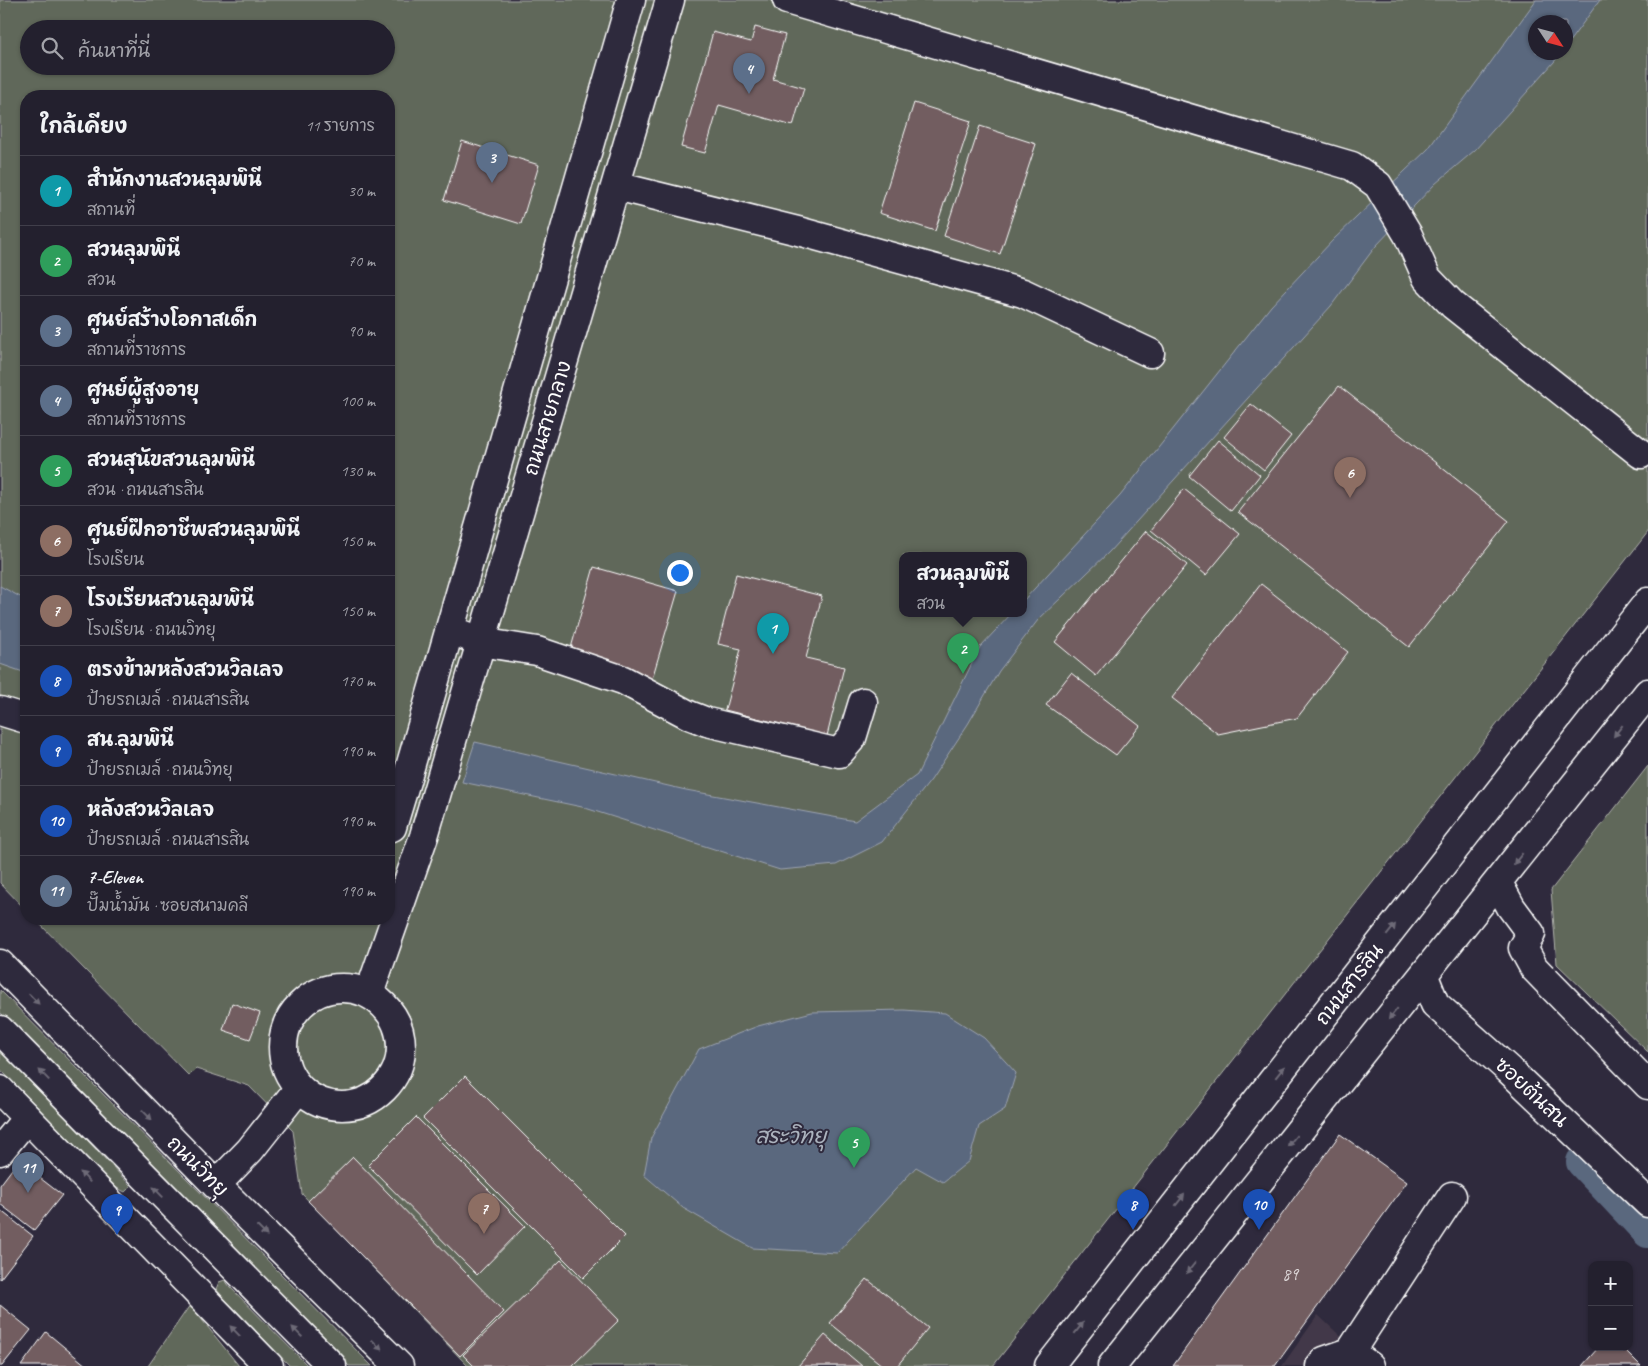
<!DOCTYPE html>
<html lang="th">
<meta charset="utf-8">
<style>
body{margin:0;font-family:Caveat,"Playpen Sans Thai",sans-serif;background:#2f2d3a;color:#f1f3f6}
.controls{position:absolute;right:15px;bottom:15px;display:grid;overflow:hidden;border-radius:10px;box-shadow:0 1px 4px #0004}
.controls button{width:45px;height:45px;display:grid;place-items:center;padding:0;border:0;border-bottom:1px solid #403e4a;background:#23202e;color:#f1f3f6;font:25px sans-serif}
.compass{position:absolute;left:1528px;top:15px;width:45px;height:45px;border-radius:50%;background:#23202e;box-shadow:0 1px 4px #0004;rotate:126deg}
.you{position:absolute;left:679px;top:572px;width:18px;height:18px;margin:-12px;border:4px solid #fff;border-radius:50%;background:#1a73e8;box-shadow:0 0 0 8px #1a73e833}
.badge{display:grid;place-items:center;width:32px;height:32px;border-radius:50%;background:#2563eb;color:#fff;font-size:16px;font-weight:700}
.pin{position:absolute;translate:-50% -41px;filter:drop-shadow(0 1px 2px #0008)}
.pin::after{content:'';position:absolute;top:26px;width:18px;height:15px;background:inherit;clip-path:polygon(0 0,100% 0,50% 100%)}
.popup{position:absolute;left:899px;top:552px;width:128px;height:65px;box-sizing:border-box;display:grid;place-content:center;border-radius:10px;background:#23202e;filter:drop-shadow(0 1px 4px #0005);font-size:16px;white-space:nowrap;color:#a3a3aa}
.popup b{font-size:19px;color:#f1f3f6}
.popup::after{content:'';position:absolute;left:50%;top:100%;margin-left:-10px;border:10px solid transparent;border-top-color:#23202e}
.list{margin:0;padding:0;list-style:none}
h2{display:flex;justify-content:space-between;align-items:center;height:65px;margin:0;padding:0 20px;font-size:21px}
h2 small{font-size:16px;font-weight:400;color:#a3a3aa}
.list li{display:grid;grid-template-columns:32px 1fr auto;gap:15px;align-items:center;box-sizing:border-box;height:70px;padding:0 20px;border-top:1px solid #403e4a}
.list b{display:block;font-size:19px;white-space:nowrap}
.list p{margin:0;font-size:16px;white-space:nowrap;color:#a3a3aa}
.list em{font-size:16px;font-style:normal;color:#a3a3aa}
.icon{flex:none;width:28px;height:28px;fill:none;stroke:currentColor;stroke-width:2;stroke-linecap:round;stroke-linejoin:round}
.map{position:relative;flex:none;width:1648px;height:1366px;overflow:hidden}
.search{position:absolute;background:#23202e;box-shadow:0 1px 4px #0004;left:20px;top:20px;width:375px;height:55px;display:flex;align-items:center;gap:12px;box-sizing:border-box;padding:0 18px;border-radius:28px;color:#a3a3aa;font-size:19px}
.panel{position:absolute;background:#23202e;box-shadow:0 1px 4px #0004;left:20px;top:90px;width:375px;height:835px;border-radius:20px}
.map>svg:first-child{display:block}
</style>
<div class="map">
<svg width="1648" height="1366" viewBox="0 0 1648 1366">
<rect width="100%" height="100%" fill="#2f2a3d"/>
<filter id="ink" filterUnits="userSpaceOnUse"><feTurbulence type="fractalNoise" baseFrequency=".02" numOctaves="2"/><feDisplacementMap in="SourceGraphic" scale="10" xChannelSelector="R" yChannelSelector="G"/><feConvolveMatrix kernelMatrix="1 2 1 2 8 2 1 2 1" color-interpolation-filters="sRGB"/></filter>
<g filter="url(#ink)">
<path fill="#433948" d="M1318,1315l54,51h-90z"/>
<path fill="#61675a" stroke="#b0b3ac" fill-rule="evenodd" d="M0,0h1648v532l-655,834h-525l-166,-172 -9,-63 -44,-45 -53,-17 -7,7 -154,-157h354v-823h-363v814l-26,-27zM1536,22h30v30h-30zM29,29h357v37h-357zM903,555h120v58h-120z
M1648,766v286l-91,-88 -6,-74z
M0,990l372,376h-23l-349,-354z
M0,1049l131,137 -6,6 -8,-4 -117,-119z
M225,1280l5,7 78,79h-18l-69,-71 -5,-6 3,-7z
M190,1305l49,61h-91z"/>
<path fill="#5a677e" stroke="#9ca4b2" d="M1536,0h64l-34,46v-24h-30v30l25,1 -7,9 -79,88 -40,34 -60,63 -44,59 -222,246 -71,68 -39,51 -31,53 -37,56 -49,62 -46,23 -56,5 -198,-63 -120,-25 13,-40 211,48 169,31 62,-46 63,-128 32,-34h11v-12l97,-105 151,-190 62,-66 95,-91z
M0,586l26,14v73l-26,-9z
M904,1010l41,3 39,25 32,35 -11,36 -26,17 -10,35 -26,21 -27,-15 -79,86 -85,-5 -69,-40 -39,-33 7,-37 48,-89 59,-23 54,-14z"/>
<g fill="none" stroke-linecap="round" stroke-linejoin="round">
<path stroke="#5a677e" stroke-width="32" d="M1582,1162l66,70"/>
</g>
<path fill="#725d60" stroke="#fff" d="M755,27l30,8 -12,44 31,9 -11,38 -74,-21 -14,48 -24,-6 32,-115 38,10z
M914,103l57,18 -36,110 -56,-18z
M980,126l56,18 -36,110 -56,-18z
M462,141l77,24 -18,59 -77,-24z
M1339,386l170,135 -100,126 -171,-135z
M1251,404l40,32 -27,34 -40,-33z
M1218,440l42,35 -29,36 -42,-35z
M1184,489l56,45 -34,41 -55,-45z
M1146,531l41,34 -91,111 -41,-34z
M594,567l84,24 -26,88 -83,-24z
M736,574l86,22 -16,62 38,9 -17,69 -102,-26 16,-61 -23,-5z
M1261,584l87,68 -51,66 -79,16 -46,-36z
M1071,673l69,53 -24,29 -70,-50z
M232,1003l28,10 -10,26 -27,-9z
M465,1076l160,160 -42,42 -160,-160z
M416,1117l109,109 -48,49 -109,-110z
M1340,1134l67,48 -132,184h-102z
M353,1157l151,155 -44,44 -152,-155z
M18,1161l44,34 -28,35 -34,-26v-19z
M0,1210l33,26 -33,43z
M561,1260l58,60 -47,46h-98l-11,-11z
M867,1279l61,49 -31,38h-14l-53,-43z
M0,1305l31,25 -29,36h-2z
M46,1332l41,34h-66z
M825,1335l37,31h-64z
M1599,1347h23l19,19h-59z"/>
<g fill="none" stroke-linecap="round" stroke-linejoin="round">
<g stroke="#fff" stroke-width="31">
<path id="minor" d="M787,0l565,166 26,19 30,50 19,43 26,27 188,149
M616,186l182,45 225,62 127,60
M464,635l16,7 57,9 86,29 66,35 18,7 132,31 13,-15 11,-36
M0,711l26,8
M389,826l3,1 14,-46 225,-781
M1498,883l13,24 20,27 -8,14 11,20 114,117
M1424,976l11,28 74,66 139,133
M283 1047a59 59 0 1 1 118 0a59 59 0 1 1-118 0Z
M369,994l55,-158 246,-836
M0,1151l27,-33
M216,1185l34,-35 49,-62
M1350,1352l102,-156
M1049,1366l599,-764
M1112,1366l536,-673
M1320,1366l4,-5 26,-9 20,14"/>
</g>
<g stroke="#fff" stroke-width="31">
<path id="major" d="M0,964l216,221 183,181
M0,1030l332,336
M0,1090l269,276"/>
</g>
<use href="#minor" stroke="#2f2a3d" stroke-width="28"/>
<use href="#major" stroke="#2f2a3d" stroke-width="28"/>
</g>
<defs><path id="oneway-solid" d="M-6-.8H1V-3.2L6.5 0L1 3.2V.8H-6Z" transform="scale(1.25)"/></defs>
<g fill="#6d6a77">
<use href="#oneway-solid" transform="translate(1618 731) rotate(128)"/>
<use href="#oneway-solid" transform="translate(1518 859) rotate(128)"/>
<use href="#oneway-solid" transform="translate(1391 930) rotate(-52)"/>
<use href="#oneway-solid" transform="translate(34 999) rotate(46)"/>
<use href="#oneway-solid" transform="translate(1393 1014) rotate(129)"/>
<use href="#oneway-solid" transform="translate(1280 1072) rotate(-52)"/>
<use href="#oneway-solid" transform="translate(44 1075) rotate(-134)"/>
<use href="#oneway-solid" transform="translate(147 1115) rotate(46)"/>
<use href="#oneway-solid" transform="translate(1292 1141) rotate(129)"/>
<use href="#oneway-solid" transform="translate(85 1177) rotate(-134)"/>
<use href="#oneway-solid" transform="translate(158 1192) rotate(-134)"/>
<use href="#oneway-solid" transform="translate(1180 1200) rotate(-52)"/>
<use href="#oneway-solid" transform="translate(262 1231) rotate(45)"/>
<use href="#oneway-solid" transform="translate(1191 1268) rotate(129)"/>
<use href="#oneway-solid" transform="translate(1079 1328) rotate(-52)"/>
<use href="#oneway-solid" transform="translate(235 1331) rotate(-134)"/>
<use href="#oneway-solid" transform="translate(297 1332) rotate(-135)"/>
<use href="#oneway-solid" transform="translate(377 1345) rotate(45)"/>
</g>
</g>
<g text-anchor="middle" stroke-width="4" stroke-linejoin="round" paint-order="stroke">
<g font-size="18" fill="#dcd6d7">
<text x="1290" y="1280">89</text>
</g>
<g font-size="20" fill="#fff" stroke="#2f2a3d">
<text transform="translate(547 418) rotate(-73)" y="7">ถนนสายกลาง</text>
<text transform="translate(1349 984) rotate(-52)" y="7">ถนนสารสิน</text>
<text transform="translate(1532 1092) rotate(43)" y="7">ซอยต้นสน</text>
<text transform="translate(198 1166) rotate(45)" y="7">ถนนวิทยุ</text>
</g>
<g font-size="21" font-style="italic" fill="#acb3be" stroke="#2f2a3d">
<text x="791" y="1143">สระวิทยุ</text>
</g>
</g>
</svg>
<div class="controls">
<button>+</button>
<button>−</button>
</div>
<svg class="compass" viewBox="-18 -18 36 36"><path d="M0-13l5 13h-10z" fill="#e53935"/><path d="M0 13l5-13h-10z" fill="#a3a3aa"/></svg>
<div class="you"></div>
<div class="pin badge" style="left:773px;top:654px;background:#0f9aa8">1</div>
<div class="pin badge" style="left:963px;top:674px;background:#2e9e5b">2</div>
<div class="popup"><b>สวนลุมพินี</b>สวน</div>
<div class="pin badge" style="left:492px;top:183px;background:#5c6f8a">3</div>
<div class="pin badge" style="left:749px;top:94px;background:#5c6f8a">4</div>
<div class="pin badge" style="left:854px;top:1168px;background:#2e9e5b">5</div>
<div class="pin badge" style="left:1350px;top:498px;background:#8d6e63">6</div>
<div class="pin badge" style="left:484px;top:1234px;background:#8d6e63">7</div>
<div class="pin badge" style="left:1133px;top:1230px;background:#1a4fb4">8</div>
<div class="pin badge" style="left:117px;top:1235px;background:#1a4fb4">9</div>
<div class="pin badge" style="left:1259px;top:1230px;background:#1a4fb4">10</div>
<div class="pin badge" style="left:28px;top:1193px;background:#5c6f8a">11</div>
<div class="search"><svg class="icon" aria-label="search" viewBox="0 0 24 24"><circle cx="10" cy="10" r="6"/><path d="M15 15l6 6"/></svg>ค้นหาที่นี่</div>
<section class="panel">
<h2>ใกล้เคียง<small>11 รายการ</small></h2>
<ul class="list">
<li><span class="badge" style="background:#0f9aa8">1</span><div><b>สำนักงานสวนลุมพินี</b><p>สถานที่</p></div><em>30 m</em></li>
<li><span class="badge" style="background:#2e9e5b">2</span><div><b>สวนลุมพินี</b><p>สวน</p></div><em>70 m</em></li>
<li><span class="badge" style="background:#5c6f8a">3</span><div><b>ศูนย์สร้างโอกาสเด็ก</b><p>สถานที่ราชการ</p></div><em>90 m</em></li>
<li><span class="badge" style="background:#5c6f8a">4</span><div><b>ศูนย์ผู้สูงอายุ</b><p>สถานที่ราชการ</p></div><em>100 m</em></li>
<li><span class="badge" style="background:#2e9e5b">5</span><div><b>สวนสุนัขสวนลุมพินี</b><p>สวน · ถนนสารสิน</p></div><em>130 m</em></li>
<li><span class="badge" style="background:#8d6e63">6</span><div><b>ศูนย์ฝึกอาชีพสวนลุมพินี</b><p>โรงเรียน</p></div><em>150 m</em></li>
<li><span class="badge" style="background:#8d6e63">7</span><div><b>โรงเรียนสวนลุมพินี</b><p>โรงเรียน · ถนนวิทยุ</p></div><em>150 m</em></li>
<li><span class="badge" style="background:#1a4fb4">8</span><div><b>ตรงข้ามหลังสวนวิลเลจ</b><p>ป้ายรถเมล์ · ถนนสารสิน</p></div><em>170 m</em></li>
<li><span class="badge" style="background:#1a4fb4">9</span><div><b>สน.ลุมพินี</b><p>ป้ายรถเมล์ · ถนนวิทยุ</p></div><em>190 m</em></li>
<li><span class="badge" style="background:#1a4fb4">10</span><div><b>หลังสวนวิลเลจ</b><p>ป้ายรถเมล์ · ถนนสารสิน</p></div><em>190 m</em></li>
<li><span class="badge" style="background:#5c6f8a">11</span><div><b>7-Eleven</b><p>ปั๊มน้ำมัน · ซอยสนามคลี</p></div><em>190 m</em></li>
</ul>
</section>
</div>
